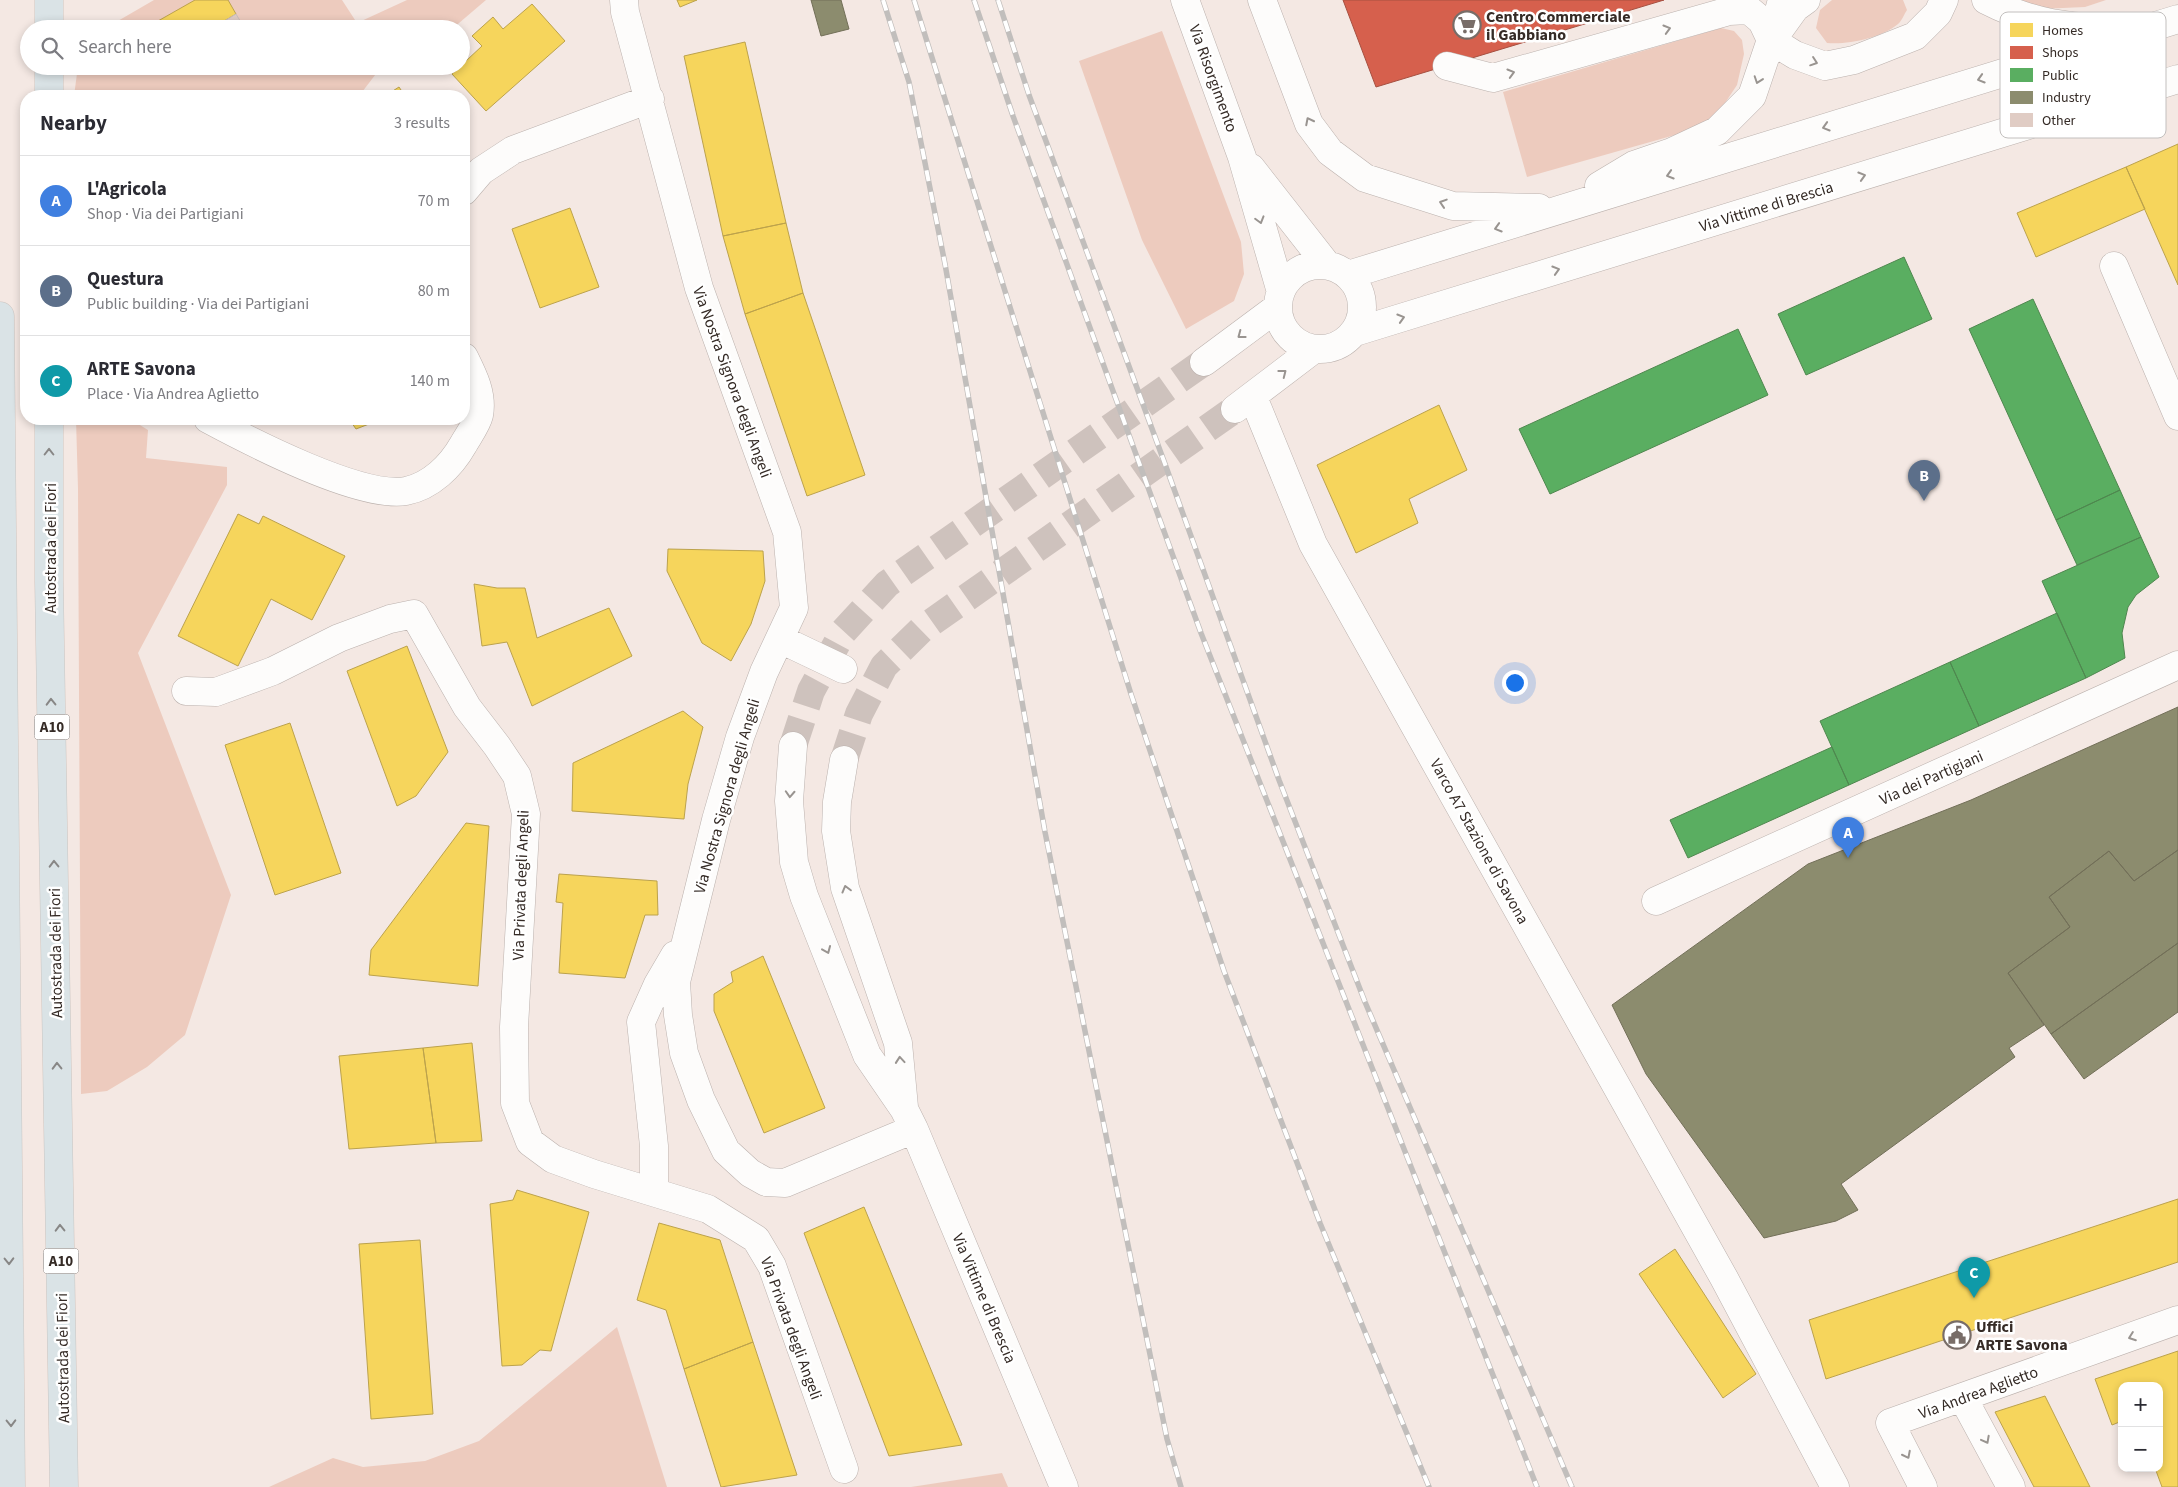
<!DOCTYPE html>
<meta charset="utf-8">
<style>
body{margin:0;font-family:"Source Sans 3",sans-serif;background:#f2f2f3;color:#2b2b33}
.controls{position:absolute;right:15px;bottom:15px;display:grid;overflow:hidden;border-radius:10px;box-shadow:0 2px 8px #0003}
.controls button{width:45px;height:45px;display:grid;place-items:center;padding:0;border:0;border-bottom:1px solid #e1e1e2;background:#fff;color:#2b2b33;font:25px sans-serif}
.you{position:absolute;left:1514px;top:682px;width:18px;height:18px;margin:-12px;border:4px solid #fff;border-radius:50%;background:#1a73e8;box-shadow:0 0 0 8px #1a73e833}
.badge{display:grid;place-items:center;width:32px;height:32px;border-radius:50%;background:#2563eb;color:#fff;font-size:16px;font-weight:700}
.pin{position:absolute;translate:-50% -41px;filter:drop-shadow(0 1px 2px #0008)}
.pin::after{content:'';position:absolute;top:26px;width:18px;height:15px;background:inherit;clip-path:polygon(0 0,100% 0,50% 100%)}
.list{margin:0;padding:0;list-style:none}
h2{display:flex;justify-content:space-between;align-items:center;height:65px;margin:0;padding:0 20px;font-size:21px}
h2 small{font-size:16px;font-weight:400;color:#7c7c81}
.list li{display:grid;grid-template-columns:32px 1fr auto;gap:15px;align-items:center;box-sizing:border-box;height:90px;padding:0 20px;border-top:1px solid #e1e1e2}
.list b{display:block;font-size:19px;white-space:nowrap}
.list p{margin:0;font-size:16px;white-space:nowrap;color:#7c7c81}
.list em{font-size:16px;font-style:normal;color:#7c7c81}
.icon{flex:none;width:28px;height:28px;fill:none;stroke:currentColor;stroke-width:2;stroke-linecap:round;stroke-linejoin:round}
.map{position:relative;flex:none;width:2178px;height:1487px;overflow:hidden}
.search{position:absolute;background:#fff;box-shadow:0 2px 8px #0003;left:20px;top:20px;width:450px;height:55px;display:flex;align-items:center;gap:12px;box-sizing:border-box;padding:0 18px;border-radius:28px;color:#7c7c81;font-size:19px}
.panel{position:absolute;background:#fff;box-shadow:0 2px 8px #0003;left:20px;top:90px;width:450px;height:335px;border-radius:20px}
.map>svg:first-child{display:block}
</style>
<div class="map">
<svg width="2178" height="1487" viewBox="0 0 2178 1487">
<rect width="100%" height="100%" fill="#f4e8e3"/>
<path fill="#edcbbe" d="M154,0h188l15,23 50,-23h79l-34,29h-348z
M1832,0h71l4,10c-3,4 -5,11 -9,14 -17,14 -50,21 -71,19l-11,-15 4,-18z
M2011,0h95l-21,7 -45,2z
M1721,28l13,3 8,9 2,14 -7,31 -20,30 -21,14 -169,48 -24,-85z
M1162,31l79,211 3,32 -10,27 -48,28 -44,-89 -63,-179z
M78,66h304l-23,30h-285z
M76,419h54l18,11 -2,28 81,9v18l-89,168 93,242 -46,140 -38,32 -40,24 -26,3 -3,-605z
M617,1327l50,160h-398l64,-29 30,9 62,-6 54,-20z
M1002,1473l6,14h-97z"/>
<path fill="#f6d55c" stroke="#bca24c" d="M195,0h33l8,14 -25,15h-48l-5,-8z
M677,0h20l-17,7z
M532,4l33,37 -79,70 -34,-37 30,-28 -10,-10 21,-19 10,12z
M745,42l41,181 -63,13 -39,-180z
M399,87l6,9h-20z
M2178,144v141l-52,-118z
M2126,167l19,42 -109,48 -19,-44z
M570,208l29,79 -59,21 -28,-79z
M786,223l17,70 -58,21 -22,-78z
M803,293l62,182 -58,21 -62,-182z
M1439,405l28,65 -58,29 9,24 -62,30 -39,-88z
M349,419h33l-26,10z
M238,514l21,10 4,-8 82,40 -33,64 -41,-21 -33,67 -60,-30z
M668,549l95,2 2,30 -14,43 -20,37 -29,-18 -35,-72z
M474,584l23,4h28l12,50 72,-30 23,48 -100,50 -25,-64 -25,4z
M407,646l41,106 -32,44 -19,10 -50,-135z
M683,711l20,16 -15,57 -4,35 -112,-8 1,-48z
M290,723l51,150 -66,22 -50,-150z
M466,823l23,3 -11,160 -109,-11 2,-25z
M559,874l98,7 1,34h-13l-20,63 -66,-5 4,-70 -7,-1z
M763,956l62,152 -61,25 -50,-122v-17l19,-12 -2,-10z
M472,1043l10,98 -46,2 -13,-95z
M423,1048l13,95 -87,6 -10,-93z
M517,1190l72,22 -38,139 -11,-1 -18,15 -20,1 -12,-162 23,-4z
M2178,1199v63l-352,117 -17,-59z
M864,1207l98,238 -73,11 -85,-223z
M659,1223l61,17 33,102 -69,27 -18,-59 -29,-10z
M420,1240l13,174 -62,5 -12,-175z
M1675,1249l81,125 -33,24 -84,-124z
M753,1342l44,133 -76,12 -37,-118z
M2178,1351v136h-16l-7,-19h4v-82h-37v35l-10,4 -17,-46z
M2045,1396l45,91h-56l-39,-75z"/>
<path fill="#d6604d" stroke="#a65041" d="M1343,0h321l-288,87z"/>
<path fill="#5aae61" stroke="#4f874f" d="M1904,257l28,62 -126,56 -28,-61z
M2033,299l87,191 -64,30 -87,-191z
M1738,329l30,66 -218,99 -31,-65z
M2120,490l21,47 -64,28 -21,-45z
M2141,537l18,40 -23,18 -8,12 -6,26 3,25 -39,20 -44,-97z
M2057,613l29,65 -107,48 -29,-64z
M1950,662l29,64 -130,59 -29,-64z
M1832,747l17,38 -161,73 -18,-38z"/>
<path fill="#8c8c6e" stroke="#726f58" d="M811,0h30l8,29 -28,7z
M2178,707v143l-44,31 -25,-30 -60,46 21,30 -62,46 36,52 -35,23 6,9 -174,127 17,26 -22,11 -72,17 -118,-164 -34,-69 196,-141 163,-64z
M2178,850v93l-127,91 -43,-61 62,-46 -21,-30 60,-46 25,30z
M2178,943v69l-94,67 -33,-45z"/>
<path fill="#e0ccc4" stroke="#cabfbb" d="M236,14l9,15h-34z"/>
<g fill="none" stroke-linecap="round" stroke-linejoin="round">
<path stroke="#cec2bd" stroke-width="28" stroke-dasharray="28 14" stroke-linecap="butt" d="M793,746l18,-55 32,-59 44,-48 317,-222
M844,760l15,-46 25,-48 38,-37 313,-220"/>
<g stroke="#bbb1ad" stroke-width="29">
<path id="minor" d="M624,0l1,12 74,276 88,244 7,76 -30,64 -24,65 -24,83 -40,162 2,33 6,38 17,47 25,51 24,22 16,9 19,1 129,-54
M1185,0l57,157 39,135
M1262,0l47,124 21,28 35,26 88,28 86,2
M1986,0c47,24 82,28 134,28
M1777,33l18,-25 11,-8
M1447,66l46,12 236,-67 20,-1 13,11 9,19 24,15 30,11 29,-6 61,-24 23,-23 6,-13
M1251,168l76,97
M1599,186l35,-21 38,-13 45,-21 35,-35 19,-56 11,-40
M464,191l17,-20 32,-21 137,-51
M1278 307a42 42 0 1 1 84 0a42 42 0 1 1-84 0Z
M2114,266l64,150
M1348,275l830,-256
M1355,332l823,-253
M1204,362l74,-55
M1253,397l60,147 411,734 111,209
M1235,409l79,-60
M208,419c41,22 153,80 198,72 25,-5 45,-25 57,-46 5,-9 14,-21 16,-30 4,-21 -6,-40 -15,-58
M780,639l63,30
M186,691l30,1 57,-21 66,-33 51,-19 24,-5 53,93 30,39 20,30 9,38 -12,213 1,76 15,39 23,17 41,15 114,35 48,30 16,27 72,203
M793,746l-4,55 5,61 10,34 63,159 37,54 10,20 150,358
M844,760l-7,42 -1,29 9,57 53,155 6,64
M1656,901l522,-236
M654,1192v-46l-13,-124 17,-38 17,-29
M1963,1398l48,89
M1923,1487l-33,-64 288,-103"/>
</g>
<g stroke="#cbc5c1" stroke-width="29">
<path id="highway" d="M49,0v29
M49,66v30
M0,316l11,1171
M49,419v162l15,906"/>
</g>
<use href="#minor" stroke="#fdfcfb" stroke-width="28"/>
<use href="#highway" stroke="#dae3e6" stroke-width="28"/>
<g stroke="#c1bebc" stroke-width="5.5">
<path id="rail" d="M883,0l26,82 36,182 100,568 122,607 14,48
M914,0l217,694 93,277 96,252 109,264
M974,0l39,116 188,517 336,854
M998,0l31,95 136,369 114,316 86,222 207,485"/>
</g>
<use href="#rail" stroke="#fff" stroke-width="4" stroke-dasharray="11" stroke-linecap="butt"/>
</g>
<defs><path id="oneway-chevron" d="M-2-3.5L2.5 0L-2 3.5" fill="none" stroke-width="1.6" stroke-linecap="round" stroke-linejoin="round" transform="scale(1.25)"/></defs>
<g stroke="#999490">
<use href="#oneway-chevron" transform="translate(1667 29) rotate(-16)"/>
<use href="#oneway-chevron" transform="translate(1814 62) rotate(19)"/>
<use href="#oneway-chevron" transform="translate(1511 73) rotate(-16)"/>
<use href="#oneway-chevron" transform="translate(1981 79) rotate(163)"/>
<use href="#oneway-chevron" transform="translate(1758 80) rotate(109)"/>
<use href="#oneway-chevron" transform="translate(1309 121) rotate(-117)"/>
<use href="#oneway-chevron" transform="translate(1826 127) rotate(163)"/>
<use href="#oneway-chevron" transform="translate(1670 175) rotate(163)"/>
<use href="#oneway-chevron" transform="translate(1862 176) rotate(-17)"/>
<use href="#oneway-chevron" transform="translate(1443 203) rotate(-162)"/>
<use href="#oneway-chevron" transform="translate(1260 220) rotate(74)"/>
<use href="#oneway-chevron" transform="translate(1498 228) rotate(163)"/>
<use href="#oneway-chevron" transform="translate(1556 270) rotate(-17)"/>
<use href="#oneway-chevron" transform="translate(1401 318) rotate(-17)"/>
<use href="#oneway-chevron" transform="translate(1241 335) rotate(143)"/>
<use href="#oneway-chevron" transform="translate(1283 373) rotate(-38)"/>
<use href="#oneway-chevron" transform="translate(790 794) rotate(93)"/>
<use href="#oneway-chevron" transform="translate(846 889) rotate(-105)"/>
<use href="#oneway-chevron" transform="translate(827 950) rotate(67)"/>
<use href="#oneway-chevron" transform="translate(900 1060) rotate(-95)"/>
<use href="#oneway-chevron" transform="translate(2132 1337) rotate(160)"/>
<use href="#oneway-chevron" transform="translate(1986 1440) rotate(62)"/>
<use href="#oneway-chevron" transform="translate(1907 1455) rotate(63)"/>
</g>
<g stroke="#888786">
<use href="#oneway-chevron" transform="translate(49 452) rotate(-90)"/>
<use href="#oneway-chevron" transform="translate(51 702) rotate(-91)"/>
<use href="#oneway-chevron" transform="translate(54 864) rotate(-91)"/>
<use href="#oneway-chevron" transform="translate(57 1066) rotate(-91)"/>
<use href="#oneway-chevron" transform="translate(60 1228) rotate(-91)"/>
<use href="#oneway-chevron" transform="translate(9 1261) rotate(89)"/>
<use href="#oneway-chevron" transform="translate(11 1423) rotate(89)"/>
</g>
<defs>
<g id="supermarket-ring" transform="scale(1.4375)"><circle r="9.5" fill="#fff" stroke="#786d68" stroke-width="1.5"/><path d="M-6-5.5h2.5l.6 2H6L4.5 2H-2.5L-4.4-4H-6ZM-1.5 3.2a1.3 1.3 0 1 0 .1 0ZM3 3.2a1.3 1.3 0 1 0 .1 0Z" fill="#786d68"/></g>
<g id="civic-ring" transform="scale(1.4375)"><circle r="9.5" fill="#fff" stroke="#786d68" stroke-width="1.5"/><path d="M-.6-6.5H3V-4.5H.6V-3L4-1V1h2V6H-6V1h2V-1L-.6-3ZM-1.2 2.5V6h2.4V2.5Z" fill="#786d68"/></g>
</defs>
<g fill-rule="evenodd">
<use href="#supermarket-ring" x="1467" y="25"/>
<use href="#civic-ring" x="1957" y="1335"/>
</g>
<g text-anchor="middle" stroke-width="5" stroke-linejoin="round" paint-order="stroke">
<g fill="#fff" stroke="#726b67" stroke-width="1">
<rect x="34.5" y="714.5" width="35" height="25" rx="4"/>
<rect x="43.5" y="1248.5" width="35" height="25" rx="4"/>
</g>
<g font-size="15" font-weight="bold" fill="#352b26">
<text x="52" y="732">A10</text>
<text x="61" y="1266">A10</text>
</g>
<g font-size="16" font-weight="bold" fill="#352b26" stroke="#fff" text-anchor="start">
<text x="1486" y="22">Centro Commerciale<tspan x="1486" dy="18">il Gabbiano</tspan></text>
<text x="1976" y="1332">Uffici<tspan x="1976" dy="18">ARTE Savona</tspan></text>
</g>
<g font-size="16" fill="#352b26" stroke="#fff">
<text transform="translate(1214 78) rotate(70)" y="6">Via Risorgimento</text>
<text transform="translate(1766 206) rotate(-17)" y="6">Via Vittime di Brescia</text>
<text transform="translate(733 382) rotate(70)" y="6">Via Nostra Signora degli Angeli</text>
<text transform="translate(50 548) rotate(-90)" y="6">Autostrada dei Fiori</text>
<text transform="translate(1931 777) rotate(-24)" y="6">Via dei Partigiani</text>
<text transform="translate(726 796) rotate(-74)" y="6">Via Nostra Signora degli Angeli</text>
<text transform="translate(1480 841) rotate(61)" y="6">Varco A7 Stazione di Savona</text>
<text transform="translate(520 885) rotate(-88)" y="6">Via Privata degli Angeli</text>
<text transform="translate(55 953) rotate(-91)" y="6">Autostrada dei Fiori</text>
<text transform="translate(985 1298) rotate(67)" y="6">Via Vittime di Brescia</text>
<text transform="translate(792 1328) rotate(70)" y="6">Via Privata degli Angeli</text>
<text transform="translate(62 1358) rotate(-91)" y="6">Autostrada dei Fiori</text>
<text transform="translate(1978 1392) rotate(-20)" y="6">Via Andrea Aglietto</text>
</g>
</g>
<rect x="2000" y="12" width="166" height="126" rx="8" fill="#fff" stroke="#c2bfbe" stroke-width="1"/>
<rect x="2010" y="23" width="23" height="14" fill="#f6d55c"/>
<rect x="2010" y="46" width="23" height="13" fill="#d6604d"/>
<rect x="2010" y="68" width="23" height="14" fill="#5aae61"/>
<rect x="2010" y="91" width="23" height="13" fill="#8c8c6e"/>
<rect x="2010" y="113" width="23" height="14" fill="#e0ccc4"/>
<g font-size="14" fill="#352b26">
<text x="2042" y="35">Homes</text>
<text x="2042" y="57">Shops</text>
<text x="2042" y="80">Public</text>
<text x="2042" y="102">Industry</text>
<text x="2042" y="125">Other</text>
</g>
</svg>
<div class="controls">
<button>+</button>
<button>−</button>
</div>
<div class="you"></div>
<div class="pin badge" style="left:1848px;top:858px;background:#3f7fe0">A</div>
<div class="pin badge" style="left:1924px;top:501px;background:#5c6f8a">B</div>
<div class="pin badge" style="left:1974px;top:1298px;background:#0f9aa8">C</div>
<div class="search"><svg class="icon" aria-label="search" viewBox="0 0 24 24"><circle cx="10" cy="10" r="6"/><path d="M15 15l6 6"/></svg>Search here</div>
<section class="panel">
<h2>Nearby<small>3 results</small></h2>
<ul class="list">
<li><span class="badge" style="background:#3f7fe0">A</span><div><b>L'Agricola</b><p>Shop · Via dei Partigiani</p></div><em>70 m</em></li>
<li><span class="badge" style="background:#5c6f8a">B</span><div><b>Questura</b><p>Public building · Via dei Partigiani</p></div><em>80 m</em></li>
<li><span class="badge" style="background:#0f9aa8">C</span><div><b>ARTE Savona</b><p>Place · Via Andrea Aglietto</p></div><em>140 m</em></li>
</ul>
</section>
</div>
